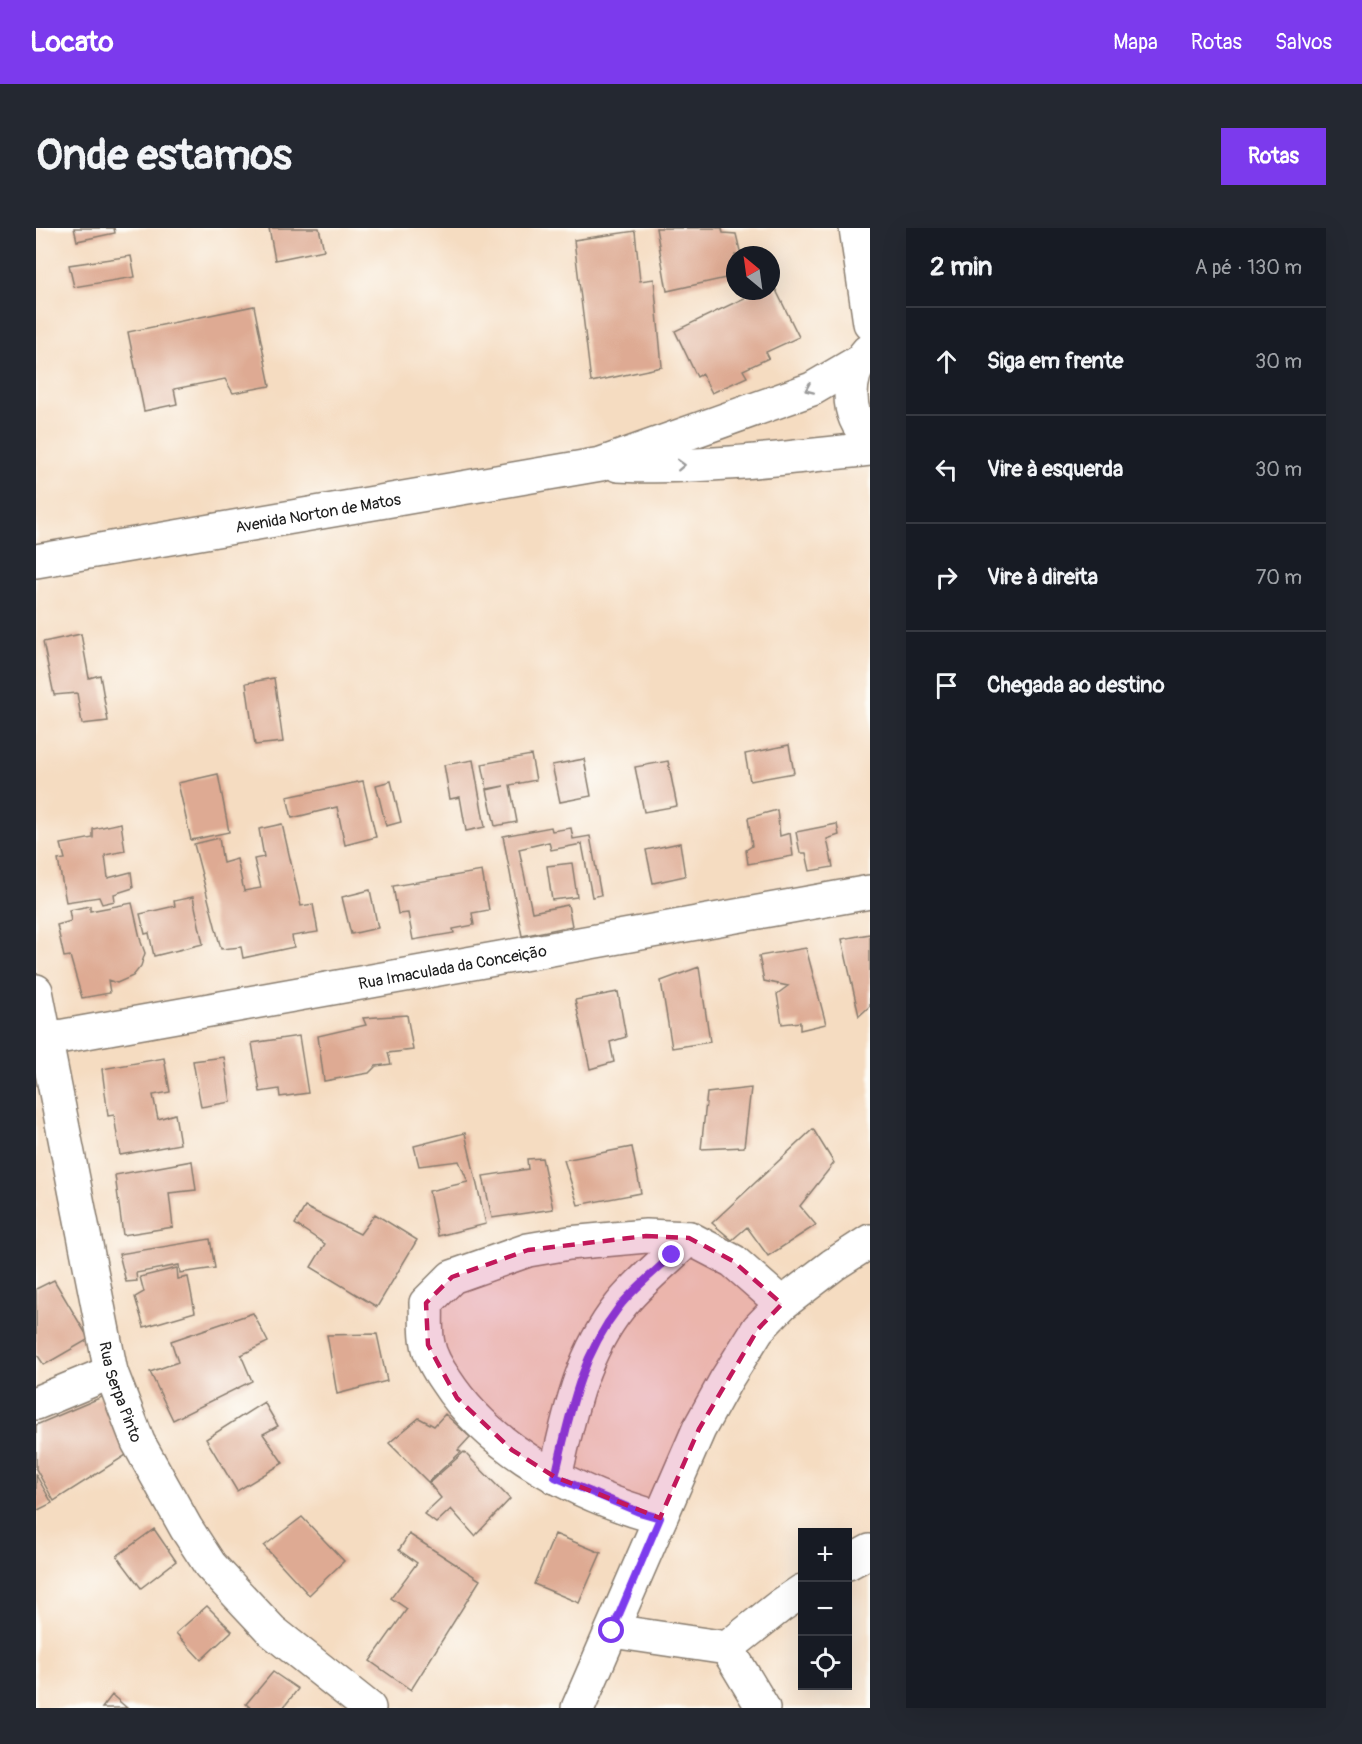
<!DOCTYPE html>
<html lang="pt">
<meta charset="utf-8">
<style>
body{margin:0;font-family:Pangolin,sans-serif;background:#242831;color:#f1f3f6}
.controls{position:absolute;right:18px;bottom:18px;display:grid;overflow:hidden;border-radius:0px;box-shadow:0 6px 24px #0002}
.controls button{width:54px;height:54px;display:grid;place-items:center;padding:0;border:0;border-bottom:2px solid #363941;background:#171b24;color:#f1f3f6;font:30px sans-serif}
.compass{position:absolute;left:690px;top:18px;width:54px;height:54px;border-radius:50%;background:#171b24;box-shadow:0 6px 24px #0002;rotate:331deg}
.stop{position:absolute;width:18px;height:18px;margin:-14px;border:4px solid #7c3aed;border-radius:50%;background:#fff}
.stop.end{background:#7c3aed;border-color:#fff;box-shadow:0 2px 6px #0008}
.list{margin:0;padding:0;list-style:none}
h2{display:flex;justify-content:space-between;align-items:center;height:78px;margin:0;padding:0 24px;font-size:26px}
h2 small{font-size:20px;font-weight:400;color:#9ea1a6}
.list li{display:grid;grid-template-columns:39px 1fr auto;gap:18px;align-items:center;box-sizing:border-box;height:108px;padding:0 24px;border-top:2px solid #363941}
.list b{display:block;font-size:22px;white-space:nowrap}
.list em{font-size:20px;font-style:normal;color:#9ea1a6}
.icon{flex:none;width:33px;height:33px;fill:none;stroke:currentColor;stroke-width:2;stroke-linecap:round;stroke-linejoin:round}
.map{position:relative;flex:none;width:834px;height:1480px;overflow:hidden;border-radius:0px}
header{display:flex;align-items:center;gap:36px;box-sizing:border-box;height:84px;padding:0 30px;background:#7c3aed;color:#fff}
header strong{font-size:28px}
nav{display:flex;gap:33px;margin-inline-start:auto;font-size:21px}
.intro{display:flex;align-items:center;justify-content:space-between;box-sizing:border-box;height:144px;padding:0 36px}
h1{margin:0;font-size:42px}
.button{padding:15px 27px;border-radius:0px;background:#7c3aed;color:#fff;font-size:21px;font-weight:700}
main{display:flex;gap:36px;padding:0 36px}
aside{flex:1;background:#171b24;border-radius:0px;box-shadow:0 6px 24px #0002}
.map>svg:first-child{display:block}
</style>
<header>
<strong>Locato</strong>
<nav><a>Mapa</a><a>Rotas</a><a>Salvos</a></nav>
</header>
<div class="intro"><h1>Onde estamos</h1><a class="button">Rotas</a></div>
<main>
<div class="map">
<svg width="834" height="1480" viewBox="0 0 834 1480">
<rect width="100%" height="100%" fill="#fdfcf7"/>
<filter id="ink" filterUnits="userSpaceOnUse"><feTurbulence type="fractalNoise" baseFrequency=".0167" numOctaves="2"/><feDisplacementMap in="SourceGraphic" scale="12" xChannelSelector="R" yChannelSelector="G"/><feConvolveMatrix kernelMatrix="1 2 1 2 8 2 1 2 1" color-interpolation-filters="sRGB"/></filter>
<filter id="wash" filterUnits="userSpaceOnUse"><feTurbulence type="fractalNoise" baseFrequency=".008" numOctaves="4" result="noise"/><feDisplacementMap in="SourceGraphic" scale="24" xChannelSelector="R" yChannelSelector="G"/><feGaussianBlur stdDeviation="1.35" result="paint"/><feColorMatrix in="noise" values="0 0 0 0 0 0 0 0 0 0 0 0 0 0 0 0 0 1.4 0 .05"/><feComposite in="paint" operator="in"/></filter>
<g filter="url(#wash)">
<rect width="100%" height="100%" fill="#f5dcc1"/>
<g id="blocks">
<path fill="#deaa93" d="M38,0h40l1,5 -38,8z
M233,0h50l5,22 -49,10z
M620,0h66l1,5 13,1 5,21h-6v21l-68,15z
M599,3l5,50 14,-2 8,88 -71,15 -17,-142z
M95,28l4,21 -61,10 -5,-22z
M737,56l26,53 -33,15 3,6 -26,12 4,7 -35,16 -10,-19 -5,3 -22,-46 84,-40h12v-6z
M218,78l16,80 -37,7 -8,-14 -51,10 3,15 -33,7 -16,-79z
M45,406l8,44 11,-3 8,46 -26,3 -5,-31 -23,2 -11,-53z
M238,450l9,64 -28,3 -9,-62z
M753,517l5,28 -44,8 -5,-27z
M495,527l5,25 -26,5 7,37 -22,4 -8,-36 17,-4 -17,3 -5,-25z
M548,531l7,37 -31,6 -8,-37z
M437,532l12,67 -19,4 -6,-34 -10,2 -6,-34z
M632,533l9,45 -33,6 -9,-45z
M182,546l11,58 -38,8 -13,-57z
M327,553l13,56 -31,8 -8,-38 -45,11 -5,-21z
M355,553l10,41 -15,4 -10,-41z
M741,582l3,26 10,-3 3,23 -45,8 -2,-14 6,-4 -4,-28z
M85,595l4,28 -20,4 3,23 23,-6 2,16 -19,6 1,7 -13,3 -3,-7 -33,5 -8,-42 7,-1 -4,-15 32,-6v-9z
M246,596l19,82 12,-2 5,28 -26,4 2,11 -51,11 -2,-11 -20,2 -27,-105 25,-6 4,25 14,-4 7,32 17,-3 -7,-29 10,-2 -5,-28z
M801,596l2,11 -12,4 6,28 -23,4 -4,-18h-6l-4,-21z
M515,599l1,4 19,-3 2,11 17,-3 11,59 -9,2 -10,-53 -31,6 -2,-8 -30,7 13,63 36,-7 4,21 -50,10 -19,-100z
M644,615l5,33 -32,7 -7,-33z
M536,635l5,34 -25,3 -5,-34z
M446,643l7,39 -17,3 2,12 -21,4 1,4 -41,7 -5,-27 -10,1 -5,-28z
M334,662l8,38 -27,6 -9,-37z
M157,669l10,47 -49,12 -5,-23 -4,1 -5,-20 35,-8 -1,-5z
M96,675l9,39 4,11 -4,13 -8,10 -16,7 -9,-3 2,13 -28,5 -12,-42 -6,1 -7,-32 14,-4 -2,-11 21,-4v5z
M834,706v72l-11,10 -17,-77z
M770,720l20,76 -26,6v-8l-18,2 -5,-30 11,-8 -24,-5 -5,-25z
M663,739l11,75 -38,6 -11,-67z
M582,764l8,45 -16,5 4,20 -24,7 -15,-69z
M371,787l6,35 -25,3 3,11 -15,2 -7,7 -45,8 -6,-45 48,-11 -3,-7z
M263,808l9,57 -28,4 -1,-8 -19,3 -8,-49z
M188,829l7,45 -30,5 -8,-46z
M128,830l6,34 -17,3 5,24 17,-5 5,30 -60,11 -6,-40 -6,1 -6,-47z
M715,860l-7,59 -43,2 6,-56z
M777,901l21,34 -34,43 16,19 -48,31 -21,-29 -15,13 -20,-17z
M429,905l21,91 -48,12 -9,-45 39,-9 -9,-21 -40,5 -5,-20z
M596,919l9,46 -63,12 -14,-45z
M506,930l11,51 -61,9 -9,-42 45,-7 -1,-10z
M156,933l4,29 -27,3 4,34 -50,8 -8,-60z
M269,979l55,27 15,-20 42,26 -40,67 -66,-40 14,-23 -30,-20z
M174,1011l5,29 -35,5 -1,-8 -43,8 1,8 -11,1 -7,-28z
M141,1040l1,11 10,-2 7,35 -51,15 -9,-30 9,-5 -4,-15z
M18,1052l35,59 -45,26 -8,-12v-64z
M217,1085l15,29 -27,13 11,26 -79,39 -23,-48 28,-10 -7,-21z
M341,1106l10,47 -50,13 -10,-59z
M73,1166l25,56 -80,51 -18,-32v-44z
M228,1174l14,24 -15,8 20,29 -46,28 -31,-52z
M409,1186l25,23 -12,13 3,2 -33,30 -39,-39 30,-25 15,8z
M428,1224l46,47 -35,37 -24,-27 -15,14 -12,-9 17,-16 -12,-15z
M0,1247l16,28 -16,8z
M266,1289l42,44 -35,34 -45,-49z
M118,1301l22,32 -35,27 -24,-32z
M373,1306l71,46 -69,110 -41,-29 37,-52 -16,-11 26,-35 -18,-13z
M519,1306l46,19 -22,50 -45,-19z
M171,1378l25,25 -31,29 -25,-27z
M237,1444l25,17 -15,19h-32l-5,-4z
M76,1467l15,13h-25z"/>
</g>
</g>
<g filter="url(#ink)">
<use href="#blocks" fill-opacity="0" stroke="#887c6e" stroke-width="1.5"/>
<g fill="none" stroke-linecap="round" stroke-linejoin="round">
<g stroke="#887c6e" stroke-width="36">
<g id="minor">
<path d="M820,0l14,95"/>
<path id="s1" d="M0,763l75,381 27,70 48,86 24,37 62,66 97,77"/>
<path id="s2" d="M0,813l834,-149"/>
<path d="M0,1175l75,-31"/>
<path d="M519,1249c14,-61 25,-121 65,-171 18,-23 47,-46 69,-68"/>
<path d="M624,1290c-80,-22 -168,-66 -214,-137 -7,-10 -16,-25 -18,-37 -3,-13 -1,-28 -2,-41l26,-26 76,-27 41,-7 77,-7 43,2 44,23 49,43"/>
<path d="M812,1335l22,-12"/>
<path d="M576,1403l115,17 53,-42 22,-15"/>
<path d="M691,1420l36,60"/>
<path d="M542,1480l121,-279 27,-49 32,-51 24,-25 51,-39 37,-24"/>
</g>
</g>
<g stroke="#887c6e" stroke-width="36">
<g id="major">
<path d="M832,123c-22,24 -24,65 2,87"/>
<path d="M582,237c84,4 169,-7 252,-16"/>
<path id="s3" d="M0,333l565,-97 211,-75 48,-28"/>
</g>
</g>
<use href="#minor" stroke="#fff" stroke-width="33"/>
<use href="#major" stroke="#fff" stroke-width="33"/>
</g>
<defs><path id="oneway-chevron" d="M-2-3.5L2.5 0L-2 3.5" fill="none" stroke-width="1.6" stroke-linecap="round" stroke-linejoin="round" transform="scale(1.5)"/></defs>
<g stroke="#999">
<use href="#oneway-chevron" transform="translate(773 161) rotate(156)"/>
<use href="#oneway-chevron" transform="translate(645 237) rotate(-2)"/>
</g>
</g>
<g fill="none" stroke-linecap="round" stroke-linejoin="round" filter="url(#ink)">
<path stroke="#7c3aed" stroke-width="8" d="M576,1403l48,-113 -21,-6 -84,-35c15,-63 24,-118 64,-170 15,-19 36,-35 53,-52"/>
</g>
<path fill="#c2185b" fill-opacity="0.2" stroke="#c2185b" stroke-width="4.5" stroke-dasharray="12 8" stroke-linejoin="round" d="M610,1008l43,2 44,23 49,43 -24,25 -59,100 -39,89 -105,-41 -43,-27 -55,-52 -29,-53 -2,-42 26,-26 76,-27z"/>
<g text-anchor="middle" stroke-width="4.5" stroke-linejoin="round" paint-order="stroke">
<g font-size="16" fill="#1c1c1c" stroke="#fdfcf7">
<text dy="6" stroke="none"><textPath href="#s3" startOffset="286">Avenida Norton de Matos</textPath></text>
<text dy="6" stroke="none"><textPath href="#s2" startOffset="423">Rua Imaculada da Conceição</textPath></text>
<text dy="6" stroke="none"><textPath href="#s1" startOffset="410">Rua Serpa Pinto</textPath></text>
</g>
</g>
</svg>
<div class="controls">
<button>+</button>
<button>−</button>
<button><svg class="icon" aria-label="locate" viewBox="0 0 24 24"><circle cx="12" cy="12" r="6"/><path d="M12 2v4M12 18v4M2 12h4M18 12h4"/></svg></button>
</div>
<svg class="compass" viewBox="-18 -18 36 36"><path d="M0-13l5 13h-10z" fill="#e53935"/><path d="M0 13l5-13h-10z" fill="#9ea1a6"/></svg>
<div class="stop" style="left:576px;top:1403px"></div>
<div class="stop end" style="left:636px;top:1027px"></div>
</div>
<aside>
<h2>2 min<small>A pé · 130 m</small></h2>
<ul class="list">
<li><svg class="icon" aria-label="ahead" viewBox="0 0 24 24"><path d="M12 20V5M6 11l6-6 6 6"/></svg><div><b>Siga em frente</b></div><em>30 m</em></li>
<li><svg class="icon" aria-label="left" viewBox="0 0 24 24"><path d="M17 20v-9H6M10 6l-5 5 5 5"/></svg><div><b>Vire à esquerda</b></div><em>30 m</em></li>
<li><svg class="icon" aria-label="right" viewBox="0 0 24 24"><path d="M7 20v-9h11M14 6l5 5-5 5"/></svg><div><b>Vire à direita</b></div><em>70 m</em></li>
<li><svg class="icon" aria-label="arrive" viewBox="0 0 24 24"><path d="M6 21V4h12l-3 4 3 4H6"/></svg><div><b>Chegada ao destino</b></div></li>
</ul>
</aside>
</main>
